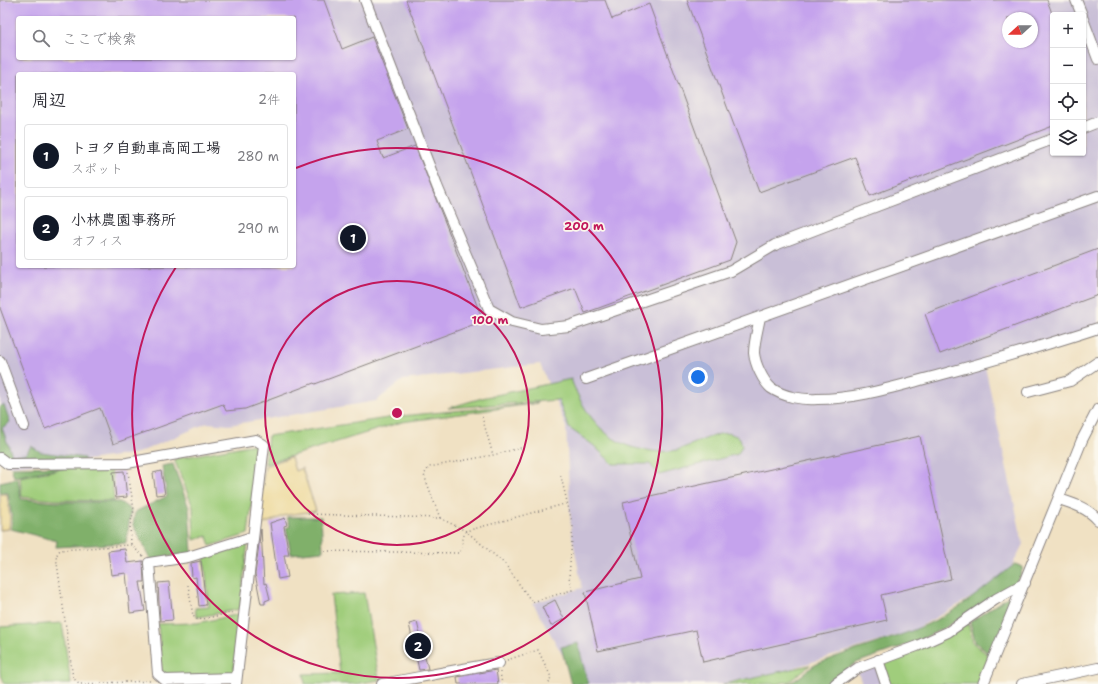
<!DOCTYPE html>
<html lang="ja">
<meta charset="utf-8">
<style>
body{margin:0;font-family:"Shantell Sans","Klee One",sans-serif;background:#f2f2f3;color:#2b2b33}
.controls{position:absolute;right:12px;top:12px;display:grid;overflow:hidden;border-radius:4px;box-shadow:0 1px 3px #0004}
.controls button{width:36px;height:36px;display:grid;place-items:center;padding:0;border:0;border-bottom:1px solid #e1e1e2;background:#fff;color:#2b2b33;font:20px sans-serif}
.compass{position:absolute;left:1002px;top:12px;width:36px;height:36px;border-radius:50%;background:#fff;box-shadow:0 1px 3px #0004;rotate:249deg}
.you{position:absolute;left:698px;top:377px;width:14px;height:14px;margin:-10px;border:3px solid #fff;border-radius:50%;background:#1a73e8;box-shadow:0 0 0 6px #1a73e833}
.badge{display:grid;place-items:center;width:26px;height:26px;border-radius:50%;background:#111827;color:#fff;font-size:13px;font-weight:700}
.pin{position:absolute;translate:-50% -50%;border:2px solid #fff;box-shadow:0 1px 4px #0006}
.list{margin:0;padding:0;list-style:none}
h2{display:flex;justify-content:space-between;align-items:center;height:52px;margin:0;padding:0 16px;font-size:17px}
h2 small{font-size:13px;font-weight:400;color:#7c7c81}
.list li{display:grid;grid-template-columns:26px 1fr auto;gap:12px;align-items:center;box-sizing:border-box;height:64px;margin:0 8px 8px;padding:0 8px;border:1px solid #e1e1e2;border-radius:4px}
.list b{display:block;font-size:15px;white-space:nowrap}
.list p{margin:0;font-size:13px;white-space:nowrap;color:#7c7c81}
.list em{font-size:13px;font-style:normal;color:#7c7c81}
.icon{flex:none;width:22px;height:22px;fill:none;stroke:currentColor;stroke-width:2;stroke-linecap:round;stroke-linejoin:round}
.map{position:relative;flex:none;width:1098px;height:684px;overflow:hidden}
.search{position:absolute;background:#fff;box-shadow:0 1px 3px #0004;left:16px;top:16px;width:280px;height:44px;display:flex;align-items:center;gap:10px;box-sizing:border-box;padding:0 14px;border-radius:4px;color:#7c7c81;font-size:15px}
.panel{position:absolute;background:#fff;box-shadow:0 1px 3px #0004;left:16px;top:72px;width:280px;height:196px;border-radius:4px}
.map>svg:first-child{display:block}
</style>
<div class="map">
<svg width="1098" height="684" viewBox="0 0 1098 684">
<rect width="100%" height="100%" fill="#fbf7ec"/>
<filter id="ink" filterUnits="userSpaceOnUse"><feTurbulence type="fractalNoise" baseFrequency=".025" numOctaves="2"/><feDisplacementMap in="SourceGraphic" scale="8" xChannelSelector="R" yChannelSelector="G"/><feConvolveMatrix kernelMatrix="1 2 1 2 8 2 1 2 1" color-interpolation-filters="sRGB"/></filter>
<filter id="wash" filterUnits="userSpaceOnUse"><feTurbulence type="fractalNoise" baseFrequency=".012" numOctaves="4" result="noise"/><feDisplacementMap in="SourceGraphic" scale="16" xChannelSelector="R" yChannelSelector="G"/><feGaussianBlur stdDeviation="0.9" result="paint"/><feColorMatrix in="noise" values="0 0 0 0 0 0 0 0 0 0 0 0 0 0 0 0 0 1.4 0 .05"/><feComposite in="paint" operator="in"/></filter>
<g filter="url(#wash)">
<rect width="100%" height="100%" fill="#f0e1c3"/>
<path fill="#c9bfd7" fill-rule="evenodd" d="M0,0h1098v330l-115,27 40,187 -17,34 -94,53 -132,41 -61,12h-140l-46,-81 49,-15 -11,-58 -5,-103 -26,-63 -137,16 -27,21 -147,24 -22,-2 -69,30 -50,7 -82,6 -6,-16zM1053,15h30v138h-30zM18,18h276v40h-276zM1008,18h24v24h-24zM18,74h276v192h-276z
M877,666l6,18h-21l-4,-11z"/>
<path fill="#a0cd7b" stroke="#61785b" d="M571,379c13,35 36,67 75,71 10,2 21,2 31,0 13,-4 36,-16 49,-17 5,0 10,3 14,5l2,8 -4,8 -79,21 -9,-11h-37l-20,-19 -24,-17 -11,-28 -110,8 34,-10z
M538,403l-136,19 -137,42 3,-28 133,-20z
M255,444l3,4 -10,86 -38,12 -3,-10 -13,4 -1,-33 -19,-48z
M77,466l34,1 3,34 -59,-1 -33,-3 -2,-20z
M248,542l-8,67 -41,8 -3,-2 -1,-7 14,-1 -5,-51z
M364,593l15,87 -24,4h-50l-1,-10 36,-1 -9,-78z
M240,614l-7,61 -67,2 -4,-4 -4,-49 39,-1z
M62,623l9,61h-66l-5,-11v-46z
M968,623l5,20 16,13 -11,28h-89l-7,-22z
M810,665l-20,16 -13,3h-54z"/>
<path fill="#80b06b" stroke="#516953" d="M4,405l6,17 -8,6 10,27 14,-1 5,-8 10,6 43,6v3h-75l-9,-6v-49z
M173,464l16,44 3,45 -41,7 -18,-35 2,-13 32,-16 -5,-30z
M70,466l-56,11 -3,-10z
M18,478l3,21 34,3h65l11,8 -5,33 -70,4 1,-6 -46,-12 1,-11 -4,-25h-8v-11z
M287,517h34l2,34 -32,3 -5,-26 4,-2z
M1015,564l8,3 -3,10 -5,6 -70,45 -30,14 -59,21 -29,21h-41c13,-3 21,-16 33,-21 40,-16 83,-25 121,-45 27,-14 51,-35 75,-54z
M1009,596l6,4 -25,55 -15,-13 -5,-20z
M578,643l10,41h-17l-10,-37z"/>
<path fill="#eeda9e" stroke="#887e6c" d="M291,457l4,14 7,-3 14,43 -30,4 -30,12 9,-61z
M0,494h7l3,24 -1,11 -9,1z"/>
<g id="blocks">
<path fill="#c5a3ed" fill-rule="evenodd" d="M0,0h324l18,49 30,-12 36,92 -31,12 6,17 32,-12 35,89 33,86 -168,63 -1,-1 -69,26 -19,2 -3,-7 -110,40 -13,-36 -55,21 -45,-121zM18,18h276v40h-276zM18,74h276v192h-276z
M406,0h199l7,19 37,-15 87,238 -6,18 -145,53 -10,-25 -54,19z
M687,0h360l6,16v110l-183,70 -15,-39 -96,35zM1008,18h24v24h-24z
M1098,249v46l-158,59 -15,-40z
M920,436l31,143 -70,16 6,25 -184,42 -7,-32 -98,21 -13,-59 55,-13 -17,-77z
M124,471l3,26 -11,1 -3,-26z
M161,471l4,23 -9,1 -3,-22z
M285,518l2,7 -3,1 5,29h-5l4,22 -10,2 -8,-56z
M261,529l3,55 2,-1 4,16 -5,2v3h-4l-6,-30z
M125,549l2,14 16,-2 1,21h-4l5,29 -15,2 -4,-40 -15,2 -3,-24z
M201,561l5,44 -7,1 -3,-29 -4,1 -1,-15z
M169,582l4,38 -13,1 -2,-38z
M555,600l9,19 -13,7 -9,-19z
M417,622l11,47 -9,1 -10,-46z
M496,670l2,14h-40l-1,-7z"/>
</g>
</g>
<g filter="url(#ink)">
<use href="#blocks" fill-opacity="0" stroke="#89827f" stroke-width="1"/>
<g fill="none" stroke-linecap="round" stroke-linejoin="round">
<g stroke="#89827f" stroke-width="12">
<path id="minor" d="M365,0l72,186 52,123 23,13 29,7 28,-3 162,-55 44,-26 278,-106
M1076,0l6,15
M1083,19l15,40
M1083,128l15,-6
M760,317c-2,11 -6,25 -6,36 1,11 9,28 17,35 13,9 31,12 46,11 41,0 80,-13 119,-23 54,-15 108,-30 162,-48
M0,361l24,65
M586,379l512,-183
M1028,392l42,-11 28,-19
M0,458l8,6 119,-1 129,-23 8,5 -28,239
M1059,499c15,5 29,9 39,21
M878,660l8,24
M236,678l-71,2 -7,-6 -9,-111 39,-6 64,-20
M382,684c39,-7 77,-15 117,-21
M835,684l23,-16 59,-22 31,-14 48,-33 29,-16
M983,684l99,-244 16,-31
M1022,684l76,-16"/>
</g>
<path stroke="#89827f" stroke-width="1.5" stroke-dasharray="1 3" stroke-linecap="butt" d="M482,417l11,38
M128,472l6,38 -4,15 1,20
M308,514l132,4 26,13 39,33 27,38 40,-12 -3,-13 4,-51 -13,-53
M440,518l-16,-43 5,-8 64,-12 31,-8
M325,551l134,2c5,-7 2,-14 7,-22l102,-28
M143,556l-12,-11 -71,5 -4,6 17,122 7,6 71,-3
M188,585l5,31 5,4 37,-8
M507,660l31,-10 13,27 -2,6 -3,1
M500,672l2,12"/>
<use href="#minor" stroke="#fff" stroke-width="10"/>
</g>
</g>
<g fill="none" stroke="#c2185b" stroke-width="2">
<circle cx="397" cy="413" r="132"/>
<path d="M296 168A265 265 0 1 1 176 267"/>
</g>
<circle cx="397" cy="413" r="6" fill="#c2185b" stroke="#fbf7ec" stroke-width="2"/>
<g font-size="12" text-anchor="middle" font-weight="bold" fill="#c2185b" stroke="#fbf7ec" stroke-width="3.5" stroke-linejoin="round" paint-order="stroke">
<text x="584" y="230">200 m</text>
<text x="490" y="324">100 m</text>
</g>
</svg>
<div class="controls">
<button>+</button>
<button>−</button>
<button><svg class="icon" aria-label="locate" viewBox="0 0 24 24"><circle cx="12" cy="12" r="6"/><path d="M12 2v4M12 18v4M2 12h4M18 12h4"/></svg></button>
<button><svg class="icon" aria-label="layers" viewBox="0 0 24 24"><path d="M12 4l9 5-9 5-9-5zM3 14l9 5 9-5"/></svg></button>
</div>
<svg class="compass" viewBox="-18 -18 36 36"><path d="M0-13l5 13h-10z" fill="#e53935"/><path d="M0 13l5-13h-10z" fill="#7c7c81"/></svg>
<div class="you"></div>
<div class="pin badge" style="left:353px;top:238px">1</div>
<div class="pin badge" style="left:418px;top:646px">2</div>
<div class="search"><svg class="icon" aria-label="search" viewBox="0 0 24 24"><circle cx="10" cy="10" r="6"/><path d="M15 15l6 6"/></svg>ここで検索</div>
<section class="panel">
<h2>周辺<small>2件</small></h2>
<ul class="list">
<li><span class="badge">1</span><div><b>トヨタ自動車高岡工場</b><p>スポット</p></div><em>280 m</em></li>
<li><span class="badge">2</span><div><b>小林農園事務所</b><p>オフィス</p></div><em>290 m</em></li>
</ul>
</section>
</div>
